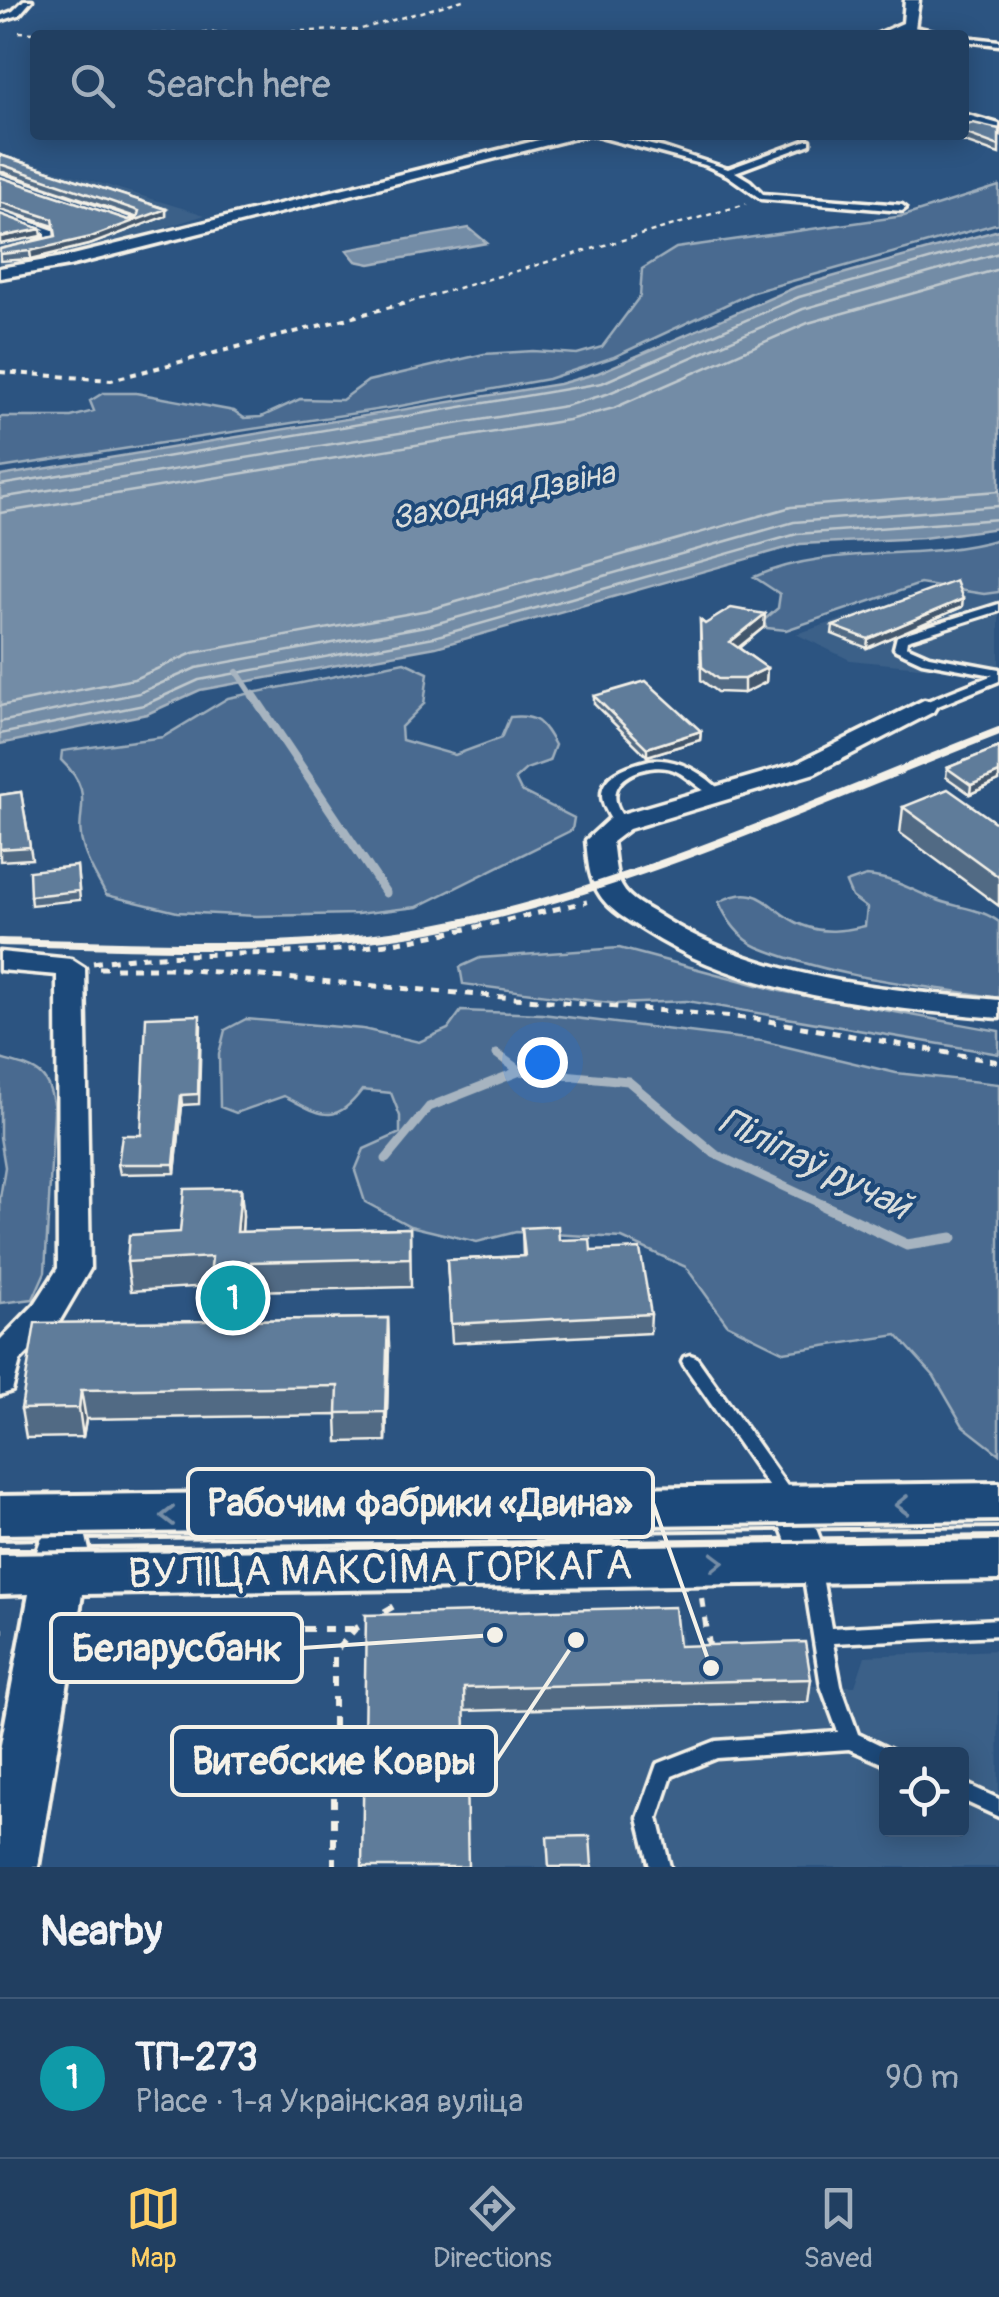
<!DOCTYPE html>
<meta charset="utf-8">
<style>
body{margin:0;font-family:Pangolin,sans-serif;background:#294667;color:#f1f3f6}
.controls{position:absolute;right:30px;bottom:30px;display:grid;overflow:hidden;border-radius:10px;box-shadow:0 5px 25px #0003}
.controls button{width:90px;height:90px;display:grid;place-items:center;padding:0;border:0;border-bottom:2px solid #3e5876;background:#213f61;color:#f1f3f6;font:50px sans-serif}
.you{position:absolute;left:542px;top:1062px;width:35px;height:35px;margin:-25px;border:8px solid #fff;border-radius:50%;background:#1a73e8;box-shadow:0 0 0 15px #1a73e833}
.badge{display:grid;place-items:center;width:65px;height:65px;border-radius:50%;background:#ffd166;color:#fff;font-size:32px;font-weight:700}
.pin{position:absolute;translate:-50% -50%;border:5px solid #fff;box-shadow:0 2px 10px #0006}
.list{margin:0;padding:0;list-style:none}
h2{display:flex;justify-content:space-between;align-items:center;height:130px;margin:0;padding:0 40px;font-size:42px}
h2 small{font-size:32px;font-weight:400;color:#a2afbd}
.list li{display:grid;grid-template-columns:65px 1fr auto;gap:30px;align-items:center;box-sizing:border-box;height:160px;padding:0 40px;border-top:2px solid #3e5876}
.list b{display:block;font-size:38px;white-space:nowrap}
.list p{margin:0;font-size:32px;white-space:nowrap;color:#a2afbd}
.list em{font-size:32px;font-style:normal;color:#a2afbd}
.icon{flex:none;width:55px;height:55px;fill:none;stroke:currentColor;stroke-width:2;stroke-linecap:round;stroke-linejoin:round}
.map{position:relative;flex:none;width:999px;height:1867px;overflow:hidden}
.search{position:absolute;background:#213f61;box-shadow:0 5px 25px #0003;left:30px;right:30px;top:30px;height:110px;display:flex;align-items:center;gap:25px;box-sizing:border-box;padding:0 35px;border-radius:10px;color:#a2afbd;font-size:38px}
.sheet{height:290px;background:#213f61}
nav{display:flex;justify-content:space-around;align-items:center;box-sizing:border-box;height:140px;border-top:2px solid #3e5876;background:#213f61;font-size:28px;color:#a2afbd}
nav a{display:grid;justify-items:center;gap:5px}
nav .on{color:#ffd166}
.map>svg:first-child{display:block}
</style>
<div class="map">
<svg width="999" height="1867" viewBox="0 0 999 1867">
<rect width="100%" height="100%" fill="#2c5481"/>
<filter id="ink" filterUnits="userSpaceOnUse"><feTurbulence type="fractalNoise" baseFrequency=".01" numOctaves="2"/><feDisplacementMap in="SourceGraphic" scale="20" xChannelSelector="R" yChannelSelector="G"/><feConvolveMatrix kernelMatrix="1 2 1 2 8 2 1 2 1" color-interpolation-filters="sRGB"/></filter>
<g filter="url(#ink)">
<path fill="#3b6088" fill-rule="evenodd" d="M0,153l205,62 -109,34 -96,19z
M949,585l50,2v88l-149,-15 -54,-26z
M682,1630l2,39 122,17h49l10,-30 133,-6 1,217h-634l4,-230zM886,1754h76v76h-76z"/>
<path fill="#496b90" stroke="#9eaebc" stroke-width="2.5" d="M999,186v37l-246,69 -139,65 -66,22 -153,28 -395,61v-51h71l23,-6 -4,-10 13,-8h33l98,18 10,7 17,-1 39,-18 42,1 26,-19 116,-27 49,-3 44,3 25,-7 38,-51 2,-27 34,-21 228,-32z
M999,539v53l-15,2 -64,-10 -134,46 -19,-2 -4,-7 15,-13 2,-14 -26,-17c81,-35 163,-14 245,-38z
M404,662l24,11 -4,31 -23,23 1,13 53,15 46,-17 9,-21c27,-3 32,5 45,28l-6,16 -23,8 -11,10 6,12 53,27 -2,12 -155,77 -60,7 -100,2 -80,-4 -71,-17c-7,-14 -17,-29 -22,-45 -13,-38 16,-53 -23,-90l1,-9 101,-14 65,-39z
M866,876c33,3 45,15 74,25 20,7 42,8 59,21v76c-79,-13 -166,-20 -241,-51 -18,-8 -32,-28 -39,-45 43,-23 50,11 83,23 22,9 41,6 63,1l2,-18 -15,-11 -6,-14z
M619,948l161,43 219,40v23l-312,-53 -70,3 -154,-20 -3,-17 20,-9z
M461,1011l81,3 220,27 134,32 103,11v370l-36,-28 -29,-50 -37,-41 -113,17 -57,-28 -41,-57 -64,-29 -106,-6 -39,10 -67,-16 -45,-24 -10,-31 9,-22 36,-16v-17l-9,-23 -29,-3c-28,38 -42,24 -78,6l-48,17 -16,-6 -1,-53 6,-24 21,-11 117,10 56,13 29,-13z
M0,1059c36,10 50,11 54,52l-9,161 -12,27 -33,4v-105l5,-31 -5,-30z"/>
<path fill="#738ca6" stroke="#a7b4c0" stroke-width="2.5" d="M469,228l18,15 -117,21 -14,-3 -9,-11z
M999,230v298l-76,10 -123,6 -364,103 -236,43 -53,24 -147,30v-268l559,-92 39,-11 198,-86z"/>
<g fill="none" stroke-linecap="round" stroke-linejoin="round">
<path stroke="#c0c9ce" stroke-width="2.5" d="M0,485l602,-102 197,-86 200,-57
M0,498l565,-92 42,-12 196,-85 196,-56
M0,513l568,-93 46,-12 194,-85 191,-54
M0,706l134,-27 59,-26 235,-43 363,-103 208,-16
M0,722l139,-29 57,-25 235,-43 363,-103 205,-16
M0,734l144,-29 55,-25 235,-43 363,-103 202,-15"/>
<path stroke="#a7b4c0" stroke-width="6" d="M237,672l17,26"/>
<path stroke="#a7b4c0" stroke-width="9" d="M253,695l133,198
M497,1054l23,17 108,10 87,73 113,53
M386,1159l43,-52 91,-36"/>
<path stroke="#a7b4c0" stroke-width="11" d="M822,1205l85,40 45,-7"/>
<g stroke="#f4f1e8" stroke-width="7">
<path id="lane" d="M24,0h8l-13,15 -19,6v-5l13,-5z
M909,26l33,7 1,2h-14l-23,-5 -1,-2z
M964,37l35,4v4l-35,-4z
M593,135h14l57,13 64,21 79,-29h3v4l-75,28 15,9 13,13 139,11 4,3 -4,3 -141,-12 -34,-24 -22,-10z
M0,174l136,46 1,2 -7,2 -130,-44z
M0,211l53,19 1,11 -19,5v-4l11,-3v-6l-46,-16z
M999,604v7l-92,29 -1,6 23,10 70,13v12l-71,29h-8l-2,-3 2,-3 73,-29 -71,-13 -26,-12 -2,-2 3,-12z
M650,760c29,-2 53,13 73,33l-1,3c-20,1 -35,-25 -55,-28 -20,-4 -57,8 -51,34 1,7 7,14 10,21l-6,4 -5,-1c-4,-7 -10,-16 -12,-24 -7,-27 26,-37 47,-42z
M690,1355l6,2 98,139 3,5 -3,5 -6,2 -6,-2 -98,-141 -2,-4 2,-4z
M811,1558l6,2 3,5 11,63 168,-9v16l-166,8 8,43 17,48 35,17 2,3h-9v11l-37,-16 -132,9 -45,18 -14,42 12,49h-20l-12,-49 19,-54 59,-23 122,-9 -17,-46 -19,-121 3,-5z
M962,1782l37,17v18l-37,-17z"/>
</g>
<g stroke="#f4f1e8" stroke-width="7">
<path id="street" d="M905,0h14l-4,28 -18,7h-21l27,-12z
M964,114l35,10v10l-35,-10z
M559,135h28l-518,131 -69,12v-10l69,-12z
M924,700l9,2 3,5 -3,5 -118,61 -186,56 -17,13c3,14 2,33 10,45 7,13 25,21 36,28 103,65 223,74 341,85v18c-120,-11 -250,-20 -354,-87 -17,-11 -37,-21 -47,-39 -10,-15 -10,-35 -12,-52l25,-23 186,-54z
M0,952l71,7 14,9 5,301 -31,53 -39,39 -8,30 -12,4v-55l35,-36 23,-36 -1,-293 -57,-5z
M791,1493l13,4 24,63 -5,10 -13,5 -13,-5 -24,-63 5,-10z"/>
</g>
<g stroke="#f4f1e8" stroke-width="8">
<path id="secondary" d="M999,1483v42l-913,12 3,13 910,-12v42l-917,14 -44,273h-38v-117l29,-156 -29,1v-44h37l5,-14 -42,1v-42z"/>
</g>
<path stroke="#f4f1e8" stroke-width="2.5" stroke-dasharray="5 5" stroke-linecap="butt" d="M19,32l42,3
M102,35l256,-5 105,-30
M400,305l346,-101"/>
<path stroke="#f4f1e8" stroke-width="4" stroke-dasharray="6 6" stroke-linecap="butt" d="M0,372l111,8 299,-78"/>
<path stroke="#f4f1e8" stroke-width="5" stroke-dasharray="8 8" stroke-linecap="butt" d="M93,963c81,-13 163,-6 245,-13 84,-8 167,-30 249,-48
M99,968h70l588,51 242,43"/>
<path stroke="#f4f1e8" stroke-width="6" stroke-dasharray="10 10" stroke-linecap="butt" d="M702,1598l7,47
M123,1629h232
M0,1631h4
M334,1867v-214l21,-24 39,-23"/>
<use href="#lane" fill="#1f4a7a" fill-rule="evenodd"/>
<use href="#street" fill="#1f4a7a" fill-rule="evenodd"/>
<use href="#secondary" fill="#1f4a7a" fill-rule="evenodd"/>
<path stroke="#f4f1e8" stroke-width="4" d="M0,1536l999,-14
M0,1553l999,-14"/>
<path stroke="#f4f1e8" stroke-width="8" d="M0,942c151,3 305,14 455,-18 181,-38 371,-126 544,-193"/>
</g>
<path fill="#516a84" stroke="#f4f1e8" stroke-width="2.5" d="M964,126l35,3v25l-46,-16 1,-3h10z
M0,155l166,54v7l-74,28 -61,15 -31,2v-12l56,-13 -2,-10 -54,-17v-32l128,43 10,-2 -138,-47z
M962,607l-95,41 -35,-14 1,-8z
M700,620l5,4 59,3 -25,21 28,20 -1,14 -22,11 -27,-1 -16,-12z
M594,696l107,35 -1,9 -53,16 -53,-52z
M999,747v34l-29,13 -24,-17 1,-9z
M21,792l11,67 -32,2v-66z
M903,807l96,18v81l-99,-73z
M77,866l3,34 -49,5 -1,-9z
M201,1024l-2,80 -17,1 -7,68 -55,1 -2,-10 23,-29z
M241,1188l2,28 -1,16 168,-4 1,59 -158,4 -1,29 136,-2 1,29 -3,94 -48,1 -1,-27 -251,4 -3,18 -57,1 -5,-29 185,-88 3,-35 -78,5 -4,-29 53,-30z
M522,1228l69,23 60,63 -1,19 -198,10 -5,-83 76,-4z
M366,1615l313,31 132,33 -3,23 -344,9z"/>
<path fill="#42566c" stroke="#f4f1e8" stroke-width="2.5" d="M166,209v7l-74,28 -61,15 -1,-8z
M41,229l1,7 -42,8v-7z
M963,599l-1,8 -95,41 1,-9z
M765,614l-1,13 -35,28 1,-13z
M767,668l-1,14 -22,11v-14z
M701,731l-1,9 -53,16v-8z
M999,773v8l-29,13 1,-9z
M181,1095l1,10 -7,68 -1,-9z
M241,1188l2,28 -3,45 -3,-29z
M251,1262l2,29 -3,58 -3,-29z
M388,1318l1,29 -3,94 -1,-29z
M81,1390l5,29 -3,18 -4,-29z"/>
<path fill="#5e7b9a" stroke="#f4f1e8" stroke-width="2.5" d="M973,123l26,6v17l-35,-13v-7z
M0,155l166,54 -75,28 -61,14 -30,3v-5l56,-13 -3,-17 -53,-17v-25l128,43 9,-2 2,-7 -139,-47z
M0,214l41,15 -41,8z
M956,581l7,18 -95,40 -35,-13z
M731,608l34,6 -35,28 37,26 -23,11h-26l-16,-12 -2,-47 5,4z
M646,681l55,50 -54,17 -53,-52z
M999,747v26l-28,12 -24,-17z
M948,789l51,36v52l-96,-70z
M21,792l9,55 -30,2v-54z
M77,866l2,25 -49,5 -1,-25z
M200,1015l-2,79 -17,1 -7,69h-56l4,-29h19l5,-118z
M241,1188l-4,44 173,-4v30l-159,4 -4,58 141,-2 -3,94 -48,1 1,-27 -257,4 -2,18 -58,1 14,-86 171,-2 6,-64 -85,5 2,-27 51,-3 4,-43z
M558,1226l1,14 31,-1 1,12 49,-2 11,65 -200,10 -4,-64 78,-4 -3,-28z
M675,1607l4,39 126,-4 6,37 -347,9 4,179h-106l4,-252z
M590,1836l2,31h-43l-2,-30z"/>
<defs><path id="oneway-chevron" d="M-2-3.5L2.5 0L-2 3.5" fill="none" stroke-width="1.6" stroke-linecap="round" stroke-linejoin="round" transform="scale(2.5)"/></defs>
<g stroke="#748da6">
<use href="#oneway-chevron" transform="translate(902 1505) rotate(179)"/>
<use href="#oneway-chevron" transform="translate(168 1516) rotate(-180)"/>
<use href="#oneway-chevron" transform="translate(717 1562) rotate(-1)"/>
</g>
</g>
<g text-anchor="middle" stroke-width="8" stroke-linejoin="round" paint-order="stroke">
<g font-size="32" font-style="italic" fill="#dadddb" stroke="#1f4a7a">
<text transform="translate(503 495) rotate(-12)" y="11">Заходняя Дзвіна</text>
</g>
<g font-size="38" font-style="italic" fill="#dadddb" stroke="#1f4a7a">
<text transform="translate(815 1163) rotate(26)" y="13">Піліпаў ручай</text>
</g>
<g font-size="42" fill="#f4f1e8" stroke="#1f4a7a">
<text transform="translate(380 1568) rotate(-1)" y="15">ВУЛІЦА МАКСІМА ГОРКАГА</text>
</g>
</g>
<path fill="none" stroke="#f4f1e8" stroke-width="4" d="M711 1668L653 1503M495 1635L302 1648M576 1640L496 1761"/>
<g fill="#f4f1e8" stroke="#1f4a7a" stroke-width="4">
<circle cx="711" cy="1668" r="10"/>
<circle cx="495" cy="1635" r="10"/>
<circle cx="576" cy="1640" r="10"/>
</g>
<g fill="#1f4a7a" stroke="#f4f1e8" stroke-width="4">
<rect x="188" y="1469" width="465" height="68" rx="10"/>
<rect x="51" y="1614" width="251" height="68" rx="10"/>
<rect x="172" y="1727" width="324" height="68" rx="10"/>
</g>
<g font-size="38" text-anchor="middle" font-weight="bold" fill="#f4f1e8">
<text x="420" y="1516">Рабочим фабрики «Двина»</text>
<text x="177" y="1661">Беларусбанк</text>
<text x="334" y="1774">Витебские Ковры</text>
</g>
</svg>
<div class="controls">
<button><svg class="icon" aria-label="locate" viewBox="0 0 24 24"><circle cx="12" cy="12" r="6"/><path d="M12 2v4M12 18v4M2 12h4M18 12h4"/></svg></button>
</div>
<div class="you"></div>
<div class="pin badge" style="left:233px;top:1298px;background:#0f9aa8">1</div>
<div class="search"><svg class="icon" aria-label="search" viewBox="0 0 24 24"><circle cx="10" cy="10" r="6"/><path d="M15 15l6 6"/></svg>Search here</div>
</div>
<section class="sheet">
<h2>Nearby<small></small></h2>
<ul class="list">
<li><span class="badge" style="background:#0f9aa8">1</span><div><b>ТП-273</b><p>Place · 1-я Украінская вуліца</p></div><em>90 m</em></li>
</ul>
</section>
<nav>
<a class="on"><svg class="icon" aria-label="map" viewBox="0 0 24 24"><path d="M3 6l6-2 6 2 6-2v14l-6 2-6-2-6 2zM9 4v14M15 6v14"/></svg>Map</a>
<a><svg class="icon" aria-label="directions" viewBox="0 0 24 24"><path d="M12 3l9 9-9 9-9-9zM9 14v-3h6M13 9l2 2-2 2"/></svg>Directions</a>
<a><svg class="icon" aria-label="saved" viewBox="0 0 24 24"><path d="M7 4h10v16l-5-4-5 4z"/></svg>Saved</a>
</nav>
